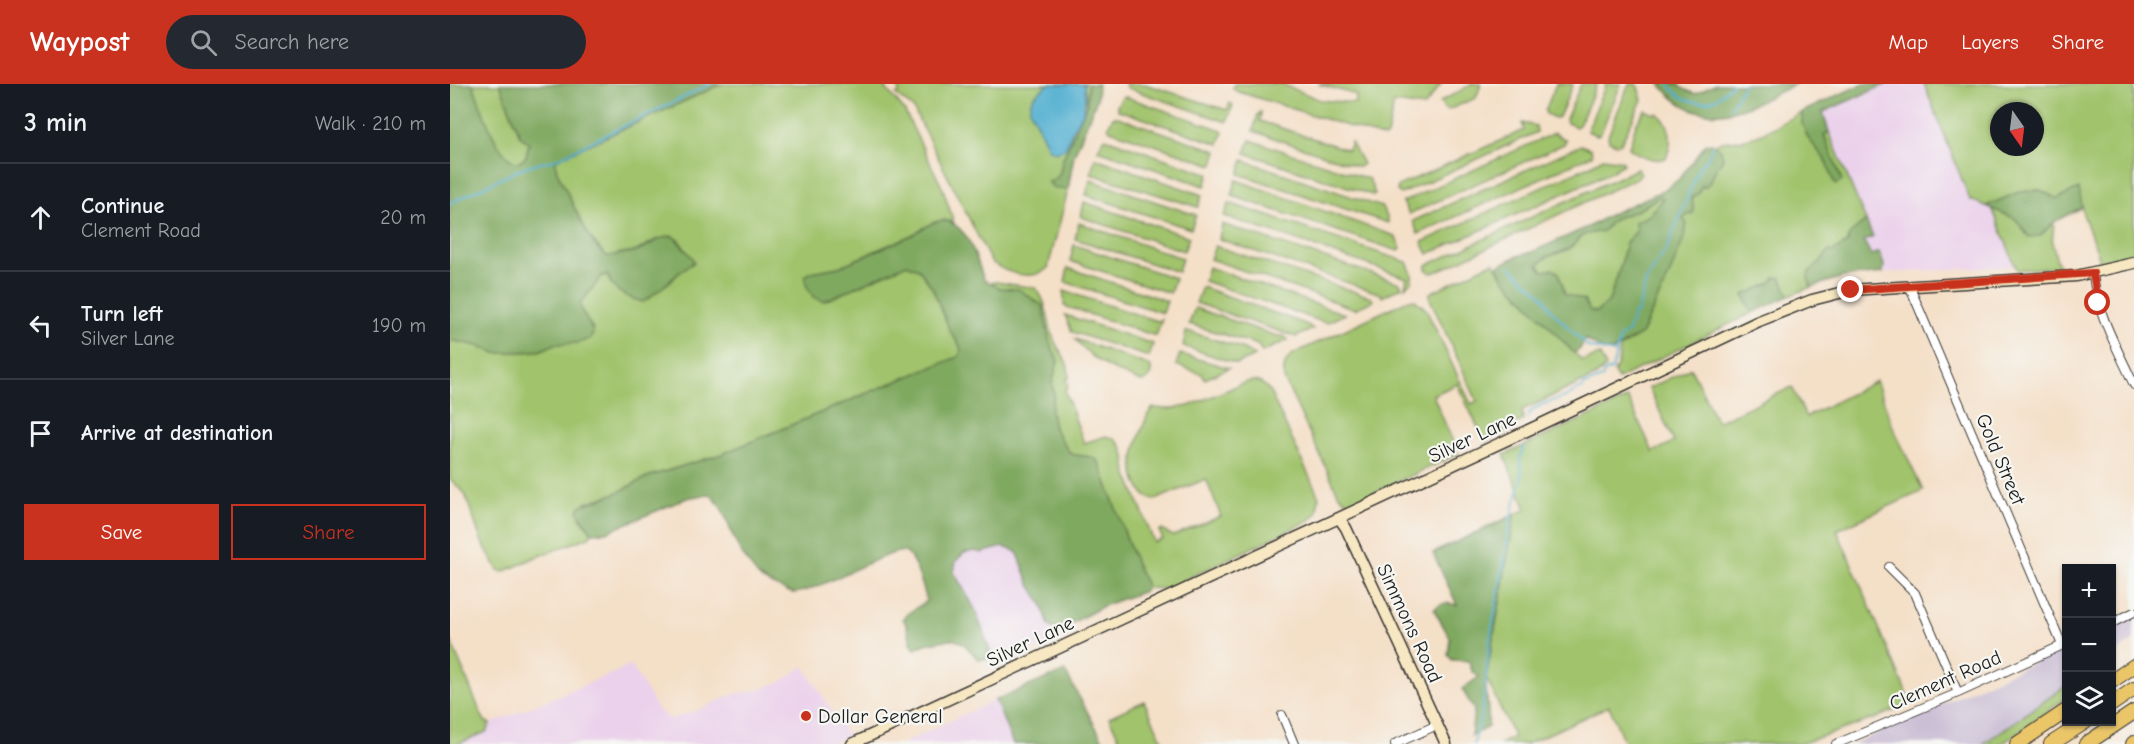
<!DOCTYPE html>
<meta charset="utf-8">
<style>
body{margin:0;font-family:"Comic Neue",sans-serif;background:#242831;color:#f1f3f6}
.controls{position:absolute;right:18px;bottom:18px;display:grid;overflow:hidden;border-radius:0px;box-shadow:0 2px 4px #0004}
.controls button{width:54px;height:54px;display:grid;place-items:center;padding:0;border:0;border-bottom:2px solid #363941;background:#171b24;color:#f1f3f6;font:30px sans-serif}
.compass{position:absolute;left:1540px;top:18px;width:54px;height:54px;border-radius:50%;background:#171b24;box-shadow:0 2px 4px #0004;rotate:166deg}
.stop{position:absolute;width:18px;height:18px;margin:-14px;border:4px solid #c8321e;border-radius:50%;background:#fff}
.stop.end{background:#c8321e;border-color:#fff;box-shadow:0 2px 6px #0008}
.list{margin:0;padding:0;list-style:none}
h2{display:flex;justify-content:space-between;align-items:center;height:78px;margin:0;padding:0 24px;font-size:26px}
h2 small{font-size:20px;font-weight:400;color:#9ea1a6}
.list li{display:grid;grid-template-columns:39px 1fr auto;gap:18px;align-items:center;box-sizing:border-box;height:108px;padding:0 24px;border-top:2px solid #363941}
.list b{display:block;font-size:22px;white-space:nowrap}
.list p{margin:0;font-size:20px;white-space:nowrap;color:#9ea1a6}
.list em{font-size:20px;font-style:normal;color:#9ea1a6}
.actions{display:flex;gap:12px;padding:18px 24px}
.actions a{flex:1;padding:14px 0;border:2px solid #c8321e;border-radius:0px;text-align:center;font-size:21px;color:#c8321e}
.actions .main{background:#c8321e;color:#fff}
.icon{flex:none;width:33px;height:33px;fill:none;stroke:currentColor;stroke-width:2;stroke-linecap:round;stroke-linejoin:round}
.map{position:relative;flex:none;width:1684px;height:660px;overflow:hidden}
header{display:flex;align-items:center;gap:36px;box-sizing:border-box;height:84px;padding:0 30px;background:#c8321e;color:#fff}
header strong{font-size:28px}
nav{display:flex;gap:33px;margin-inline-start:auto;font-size:21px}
.search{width:420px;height:54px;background:#242831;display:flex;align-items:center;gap:15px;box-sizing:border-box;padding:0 21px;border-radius:33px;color:#9ea1a6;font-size:22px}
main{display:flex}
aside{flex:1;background:#171b24}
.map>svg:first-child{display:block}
</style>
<header>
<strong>Waypost</strong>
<div class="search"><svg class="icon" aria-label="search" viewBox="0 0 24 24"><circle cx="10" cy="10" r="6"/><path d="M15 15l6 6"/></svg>Search here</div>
<nav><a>Map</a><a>Layers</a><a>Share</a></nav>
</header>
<main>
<aside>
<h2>3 min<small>Walk · 210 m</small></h2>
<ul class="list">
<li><svg class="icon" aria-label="ahead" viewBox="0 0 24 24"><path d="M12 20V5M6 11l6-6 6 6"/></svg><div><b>Continue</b><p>Clement Road</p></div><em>20 m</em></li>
<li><svg class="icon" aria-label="left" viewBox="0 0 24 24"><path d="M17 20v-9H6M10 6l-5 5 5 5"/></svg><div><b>Turn left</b><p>Silver Lane</p></div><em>190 m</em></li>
<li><svg class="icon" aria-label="arrive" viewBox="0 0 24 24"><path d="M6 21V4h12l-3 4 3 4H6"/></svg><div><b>Arrive at destination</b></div></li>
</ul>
<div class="actions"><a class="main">Save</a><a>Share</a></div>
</aside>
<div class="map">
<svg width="1684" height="660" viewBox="0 0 1684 660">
<rect width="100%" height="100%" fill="#f6f6f2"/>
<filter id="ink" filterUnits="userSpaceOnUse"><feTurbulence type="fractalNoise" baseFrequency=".0167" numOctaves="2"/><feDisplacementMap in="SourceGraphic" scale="12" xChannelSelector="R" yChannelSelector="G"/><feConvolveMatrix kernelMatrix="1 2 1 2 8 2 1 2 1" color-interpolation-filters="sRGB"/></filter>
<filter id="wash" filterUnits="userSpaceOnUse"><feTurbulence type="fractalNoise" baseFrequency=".008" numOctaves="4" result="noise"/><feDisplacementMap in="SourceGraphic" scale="24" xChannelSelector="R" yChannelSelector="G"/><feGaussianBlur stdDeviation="1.35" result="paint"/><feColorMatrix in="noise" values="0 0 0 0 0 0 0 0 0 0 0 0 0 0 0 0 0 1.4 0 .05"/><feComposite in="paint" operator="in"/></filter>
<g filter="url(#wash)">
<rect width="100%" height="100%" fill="#f4dfc7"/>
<path fill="#ebd1eb" d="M1437,0h37l46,116 22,8 22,58 -131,7 1,-8 -5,-13 -8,4 -7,-15 9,-5 -44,-104 -6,-20z
M553,463h5l10,7 12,31 12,19 4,17 11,19 -65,30 -5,-11 3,-11 -6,-10 -9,-29 -16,-26 -5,-17 5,-10 5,-3 12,-2 5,2z
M180,582l2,1 26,43 9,7 5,2 26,-9 36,-16 22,-3 26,-10 22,-15 44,70 -18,8h-372l28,-12 4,-8z
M545,616l18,44h-112z"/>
<path fill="#cbbfd5" d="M1684,534v22l-22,16v-28z
M1616,564v38l-82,58h-131z"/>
<path fill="#a0c36c" stroke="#5e7044" stroke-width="1.5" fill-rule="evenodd" d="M23,0h27l20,52 9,7 -3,14 -8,6c-22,-4 -38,-60 -45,-79z
M272,0h160l22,26 39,79 11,34 -5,-2h-11l-26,14 -73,32 -27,5 -4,14 5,11 17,2 77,-35 12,5 14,20 17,42 10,15 1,6 -3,5 -76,30 -160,67 -75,23 -30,16 -32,10 -5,14 12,16 -3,4 -55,21 -31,14 -5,-2 -17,-30 -16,-46 -15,-15v-139l29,6 17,7 43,-2 16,-7 30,-3 8,-13 -11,-14 -2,-10 22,-28 6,-1 1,6 39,18 9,-9 15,-9 7,-10 15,-9 -16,-23h-21l-20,12 -16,2 -11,4 -5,-2 -19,-23 -29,-60 -2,-10 4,-4z
M448,0h151l-15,12 7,36 9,17 15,-1 10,-24 8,-11 2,-15 -1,-14h4l-1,20 -25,57 -1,10 -9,14 2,3 14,2 -20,78c-16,14 -42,5 -57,-6l-78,-154 -17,-13 3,-2z
M675,0h20l82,26 3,-7 3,2 -6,17 -100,-34z
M784,0h48l38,16 35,3 1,-8 -38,-11h123l-17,23 -30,-4 -7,33 -2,2 -149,-47 -3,-3z
M1022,0h9l-5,14 -28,12 -3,-1 -5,-7z
M1106,0h17l-14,33 -4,1 -9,-4 -1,-3z
M1131,0h16l-18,41 -3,2 -9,-4 -1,-4z
M1156,0h15l-21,50 -3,1 -10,-4z
M1179,0h8l5,16 -21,43 -5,1 -7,-3 -1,-5z
M1474,0h210v168l-36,11 1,-6 -16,-43 -4,-25 -22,10 -17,-9 -21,2 -33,14 -16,-6zM1549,27h36v36h-36z
M673,12l99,34 1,2 -4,12 -101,-34 -1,-4z
M1195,26l9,4 3,-1c15,11 16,29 9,45 -11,5 -28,-3 -37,-10l7,-24z
M811,28l-1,9 88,29 3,-8 12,22 -4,3 -106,-36 5,-17z
M1352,28c1,27 12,31 25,50 4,7 6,16 9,22l6,-3 -18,-47 5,-2 37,89 -17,14 -1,8 -16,9 -3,-1 -21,26 3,10 -22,9 -8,-18 -5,-1 -5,6 -27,12 8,18 -134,66 -4,-6 4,-9 2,-16 21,-14 3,-5 27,-58 12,-53c11,-14 7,-28 28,-36l4,-12 8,-11 -2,-9 -7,-5c8,-6 22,-3 32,-6 19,-5 38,-18 56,-27z
M663,33h5l99,34 -4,14 -103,-35 -2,-4z
M1072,39l14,3 1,6 -136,62 -4,-3 1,-5 126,-56z
M1104,49l12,7 -2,4 -155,70 -6,-12z
M655,54l104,36 -4,12 -107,-36 5,-11z
M800,56l119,39 6,15 -3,1 -127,-42z
M1131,61l10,4 1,6 -174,79 -5,-13z
M645,74l107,37 -4,12 -107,-33z
M1153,74l19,3 1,3 -12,8 -183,82 -6,-12 169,-77z
M793,76l139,47 6,12v4l-149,-49z
M1187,85l4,4 -4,5 -201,94 -5,1 -5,-4 1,-4z
M640,96l106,35 -5,14 -105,-34z
M786,96l159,56 6,12 -3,3 -166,-55z
M1210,112l3,1 -13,18 -14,7v10l-10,10 -5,23 -12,36 -12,11 -7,-1 -25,-17 -6,-20 -16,-3 -6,-6 10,-8 22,-8 14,-14 20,-5 11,-11 26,-10z
M634,118l105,35 -5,14 -103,-34z
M779,119l178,59 5,12v7l-7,6 2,-9 -183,-62z
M1542,124l24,11 10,15 14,2 14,-14 -2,21 7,24 -42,3z
M629,139l103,35 -4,14 -103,-33z
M772,140l178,59 2,4 -20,10 -1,-3 -162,-55z
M624,161l101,33 -5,15 -100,-32z
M765,162l156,51 2,4 -18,8 -145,-50z
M1044,178l9,15 79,84 18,-6 6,12 -10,9 -74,34 1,10 -38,22 -28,-58 -24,11 25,59 -104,48 -8,-1 -8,-8 -54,-114c-1,-11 0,-18 9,-25l113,-53 8,-2 12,10 45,95 6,-3 -47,-102v-6z
M758,183l137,47 -19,9 -122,-42z
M618,184l99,33 -4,12 -98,-31z
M546,198l39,6c14,13 12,38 20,54 6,12 15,21 14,36l-3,2 2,6 -3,5 19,52 22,-7 9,3 7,8 3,9 2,17 27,69 9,-3 -4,-8 3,-1 11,6 48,-20 -15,-37 -51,21c-7,-1 -11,-5 -15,-11 -15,-25 -1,-51 8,-75l5,-6 17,1 19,-3 57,-24c11,-2 16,0 23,8l50,107 -2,16 -8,8 -144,68 -18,-1 -12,-27 -35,-96 -3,-5 -11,-4 -12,-1 -5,-3 -15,-24 -4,-17 4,-17 -2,-11 6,-22 -9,-21 -6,-34 -25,-16 -18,-2 -11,-5z
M752,203l106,38 5,4 -17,8 -100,-34z
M614,207l93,30 5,-2 -6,17 -92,-30z
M745,224l82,28h7l4,4 -26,12 -4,-7 -69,-21z
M615,231l88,29 -4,13 -77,-25z
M736,248h5l53,17 11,7 -18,8 -54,-18z
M625,255l73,26 3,2c1,7 -2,13 -9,15 -26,-10 -49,-20 -67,-43z
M730,270l49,14 -24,11 -3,-5 -26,-9z
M1241,284l26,54 75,-35 14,30 70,-36 17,46 30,64 -86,39 74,173 -35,15 -76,26h-175l-16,-38 -82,38h-27l14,-7 -28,-59 17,-92 -70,-33 93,-44 -22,-54 124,-57 25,54 21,-10 -25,-54z
M0,555l31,75 4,7 5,3 -4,8 -28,12h-8z
M1616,602v12l-64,46h-19z
M694,617l20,43h-42l-13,-27z"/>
<path fill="#80a960" stroke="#4e623e" stroke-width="1.5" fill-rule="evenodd" d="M0,0h23c7,19 23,75 45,79l8,-6 3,-14 -9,-7 -20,-52h222l-163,74 -4,4 2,10c10,17 34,80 51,84 2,0 23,-4 27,-5 14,-3 23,-15 38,-15l19,21 2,5c-19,12 -32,28 -51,40 -15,-4 -31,-10 -35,-27l-6,1 -22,28c3,14 12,20 13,30l-3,5 -12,4 -23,1 -16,7 -43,2 -17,-7 -29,-6z
M638,0h10l-1,15 -23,56 -6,35 -14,-2 -6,-6c11,-2 13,-11 14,-21l25,-57z
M1210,0h19l1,3 15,7 21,-10h80c-49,23 -94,53 -136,0z
M1412,0h25l-64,28 6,20 -5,3 18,46 -7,4 -8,-23 -19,-24 -6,-14v-12z
M1262,59l9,7 2,9c-8,9 -10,20 -18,29l-3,-3 -4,9 -6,3 2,15 -11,6 4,6 -4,17 -12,30 -30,63 -28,17 -10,-1 -18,-11 -5,10 -6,4 -71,-76 -5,-11 19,-10 15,-4 58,-26 21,-12 51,-23 16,-11 28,-36zM1210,112l3,2 -13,17 -15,7 1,10 -10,10 -5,23 -12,36 -12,11 -7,-1 -6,-11 -19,-6 -6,-21 -6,-4 -10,2 -5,-6 9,-8 22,-8 14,-14 20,-4 11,-12 26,-10z
M1629,105l3,18 -28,15 -14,14 -11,1 -13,-18 -30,-13 33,-14 21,-2 17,9z
M493,136c26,5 33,38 41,60l16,8 18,1 25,17 6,34 9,21 -6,22 2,11 -3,17 3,17 15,24 5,3 18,2 5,3 3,5 35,96 12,27 -5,4 -37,13 -35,19 -16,5 -5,-3 -7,-22 -12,-19 -12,-31 -5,-4 -10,-3 -22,6 -6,-2 -11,2 -8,8 -2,11 21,37 16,45 -3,5h-10l-15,-16 -11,-4 -27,5 -10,5c-8,-9 -4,-20 -12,-30l4,-5 20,-13c-3,-11 -12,-44 -22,-49 -12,-6 -88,40 -111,41 -5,0 -24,-9 -29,-12 -6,-2 -9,-8 -13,-13 -7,-8 -12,-17 -17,-27 -7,-15 -11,-36 -26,-47l-22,4 -80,34 -15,1 -14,-21 2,-6 37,-13 30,-16 75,-23 160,-67 76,-30 3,-5 -1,-6 -10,-15 -17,-42 -14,-20 -12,-5 -83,37c-11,-1 -20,-15 -19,-25l7,-4 27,-5 73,-32 20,-12z
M1416,137l7,16 -9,4 7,14 8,-3 5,13 -1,8 -40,4 -32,10 -3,-10 1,-5c8,-4 14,-14 20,-21l3,1 16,-9 1,-8z
M1326,193l5,1 8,18 -37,17 -8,-18 27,-12z
M1065,431l-29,163c-1,17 4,32 2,49l-17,9 3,-26 -12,-21 17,-12 -7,-6 -3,-10 -17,-1 -4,-5 2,-17 -16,-28c6,-9 15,-7 23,-5l-24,-52z
M615,587l40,73h-92l-18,-44z"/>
<path fill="#51afd0" stroke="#366676" stroke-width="1.5" d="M599,0h35l1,14 -2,15 -8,12 -10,24 -9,3 -7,-3 -2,-4 -17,-35c-1,-13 9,-18 19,-26z"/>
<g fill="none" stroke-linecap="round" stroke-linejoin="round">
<path stroke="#51afd0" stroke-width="2" d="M1219,0c8,15 30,23 46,15 6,-3 12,-11 18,-15
M1281,23l13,-23
M0,119l77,-37 27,-6 157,-76
M1059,182l35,31 7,13 37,37 26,6
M1078,335v-4c10,-12 23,-13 37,-18 6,-3 10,-7 18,-9l1,-3 18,-7 2,-6 8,-2 8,-33 8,-5 5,-17 5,-4 8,-30 21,-33 33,-82 8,-8 5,-13
M1024,660l8,-32 8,-73 16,-88 4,-31 10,-36 2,-11 -2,-14 4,-12"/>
</g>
</g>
<g filter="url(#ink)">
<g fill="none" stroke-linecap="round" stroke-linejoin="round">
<g stroke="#3c3936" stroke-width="10">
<path id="minor" d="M1643,189c3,40 25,76 41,112
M1459,201l153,360
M1439,483l26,26 43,100
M1662,539l22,-11
M832,631l12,29
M945,660l42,-19
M1386,660l122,-51 107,-49"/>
</g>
<g stroke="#3c3936" stroke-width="13">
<path id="secondary" d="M889,434l7,10 100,216
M402,660l685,-318 222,-105 53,-21 39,-10 225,-14 58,-13"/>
</g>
<g stroke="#3c3936" stroke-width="16">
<path id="motorway" d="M1662,597l22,-15
M1662,620l22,-15
M1567,660l49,-33
M1601,660l34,-22
M1636,660l48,-32
M1683,660l1,-1"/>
</g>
<use href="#minor" stroke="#fff" stroke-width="8"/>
<use href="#secondary" stroke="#f7e8c3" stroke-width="10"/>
<use href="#motorway" stroke="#eac669" stroke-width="14"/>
</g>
</g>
<g fill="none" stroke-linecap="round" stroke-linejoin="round" filter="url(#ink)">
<path stroke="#c8321e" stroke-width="8" d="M1401,206l242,-17 5,30"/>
</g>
<circle fill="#c8321e" stroke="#f6f6f2" stroke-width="2" cx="356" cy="632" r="6"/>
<g text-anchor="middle" stroke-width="4.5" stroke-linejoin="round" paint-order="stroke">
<g font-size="20" fill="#1c1c1c" stroke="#f6f6f2">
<text transform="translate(1022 353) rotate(-25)" y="7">Silver Lane</text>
<text transform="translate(1551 375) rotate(67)" y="7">Gold Street</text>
<text transform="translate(960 539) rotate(65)" y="7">Simmons Road</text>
<text transform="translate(580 557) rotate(-25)" y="7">Silver Lane</text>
<text transform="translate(1495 596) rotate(-24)" y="7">Clement Road</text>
</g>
<g font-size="20" fill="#1c1c1c" stroke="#f6f6f2" text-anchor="start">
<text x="368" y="639">Dollar General</text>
</g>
</g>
</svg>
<div class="controls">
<button>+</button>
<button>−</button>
<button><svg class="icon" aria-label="layers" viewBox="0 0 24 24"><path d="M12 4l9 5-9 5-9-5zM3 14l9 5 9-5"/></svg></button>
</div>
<svg class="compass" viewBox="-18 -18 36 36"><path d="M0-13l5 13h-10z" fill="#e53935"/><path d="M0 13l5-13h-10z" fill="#9ea1a6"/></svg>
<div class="stop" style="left:1648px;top:219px"></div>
<div class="stop end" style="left:1401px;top:206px"></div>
</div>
</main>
